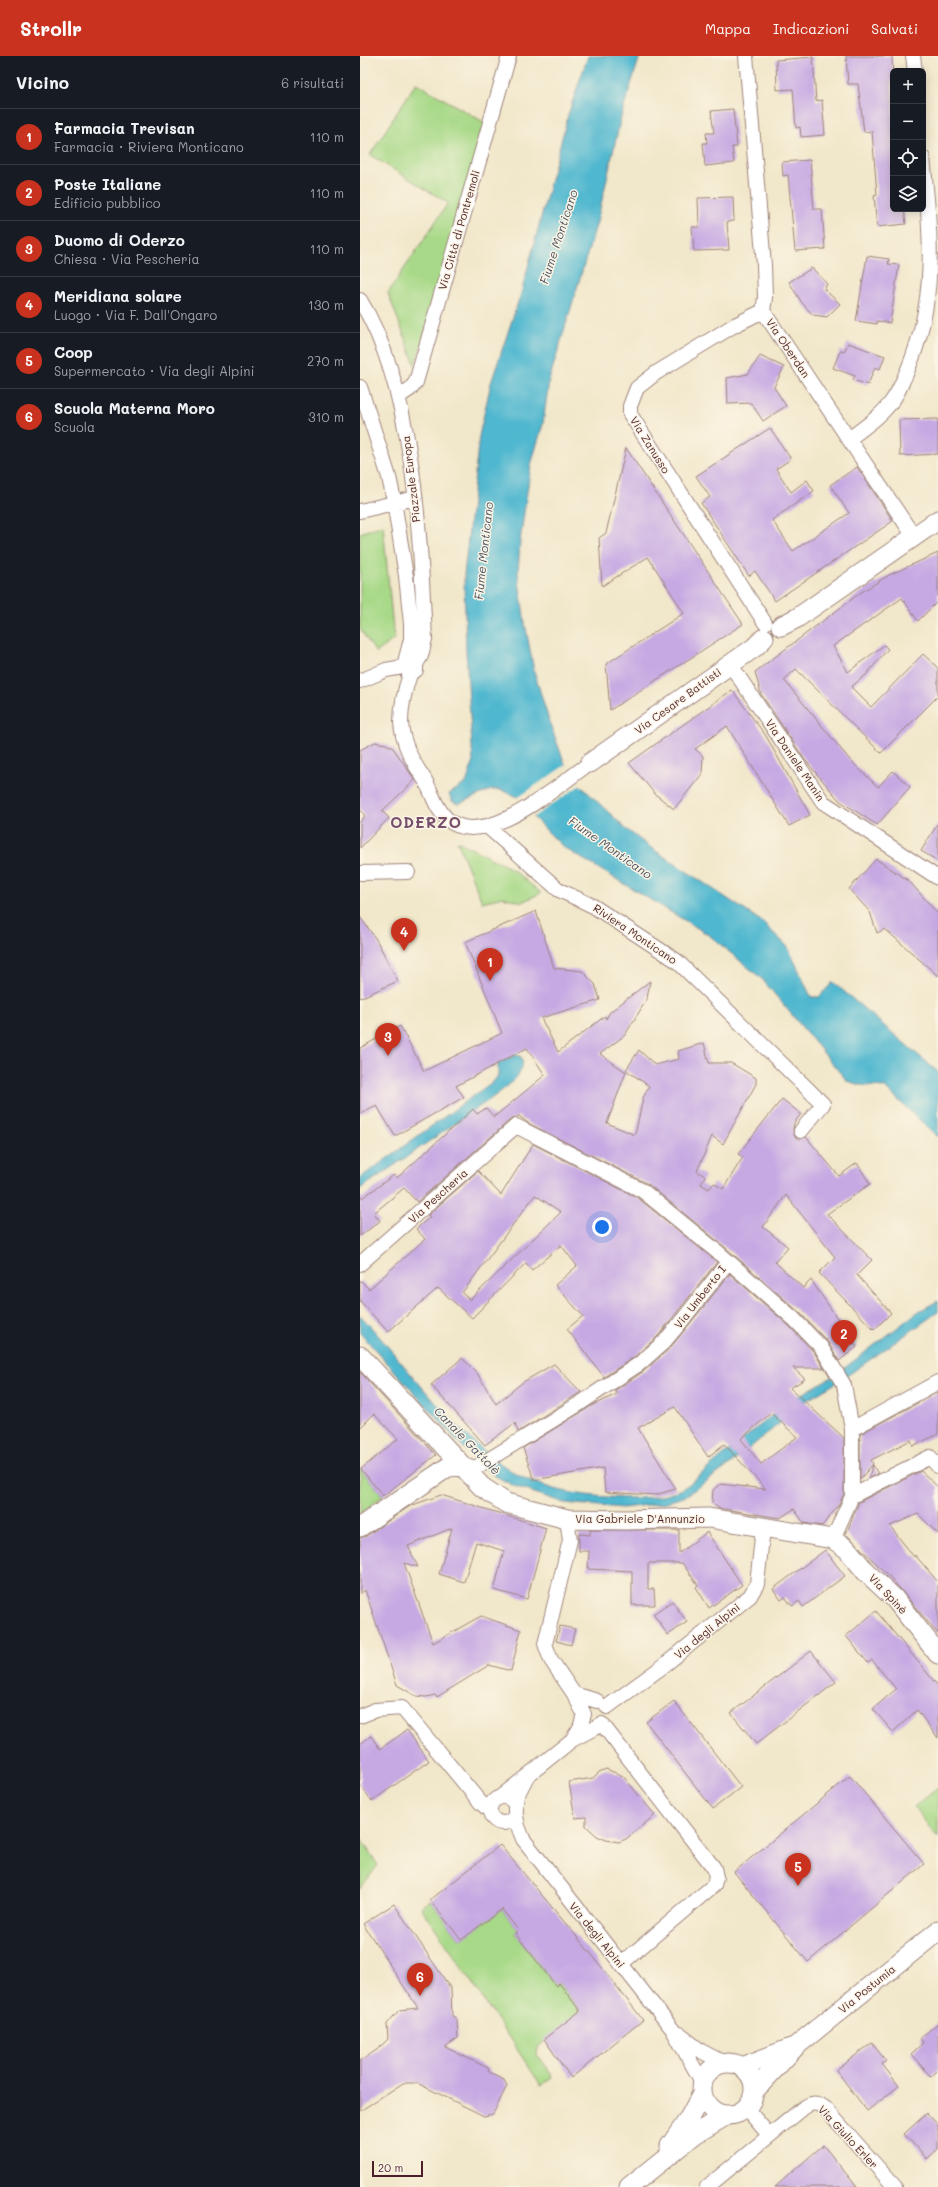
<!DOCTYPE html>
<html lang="it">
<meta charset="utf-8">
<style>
body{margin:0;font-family:Mali,sans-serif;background:#20242c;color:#f1f3f6}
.controls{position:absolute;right:12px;top:12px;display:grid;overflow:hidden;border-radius:6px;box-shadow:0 2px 10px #0003}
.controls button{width:36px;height:36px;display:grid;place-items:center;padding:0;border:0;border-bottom:1px solid #363941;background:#171b24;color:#f1f3f6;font:20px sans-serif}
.scale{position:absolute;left:12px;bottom:10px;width:51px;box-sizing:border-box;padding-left:4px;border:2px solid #4a1f2b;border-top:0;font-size:11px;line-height:14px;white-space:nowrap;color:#4a1f2b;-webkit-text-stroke:3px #fcf5e5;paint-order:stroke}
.you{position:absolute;left:242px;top:1171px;width:14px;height:14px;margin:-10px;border:3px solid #fff;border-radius:50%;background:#1a73e8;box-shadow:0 0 0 6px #1a73e833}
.badge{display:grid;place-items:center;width:26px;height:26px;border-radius:50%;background:#c8321e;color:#fff;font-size:13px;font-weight:700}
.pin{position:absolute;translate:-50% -33px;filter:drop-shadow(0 1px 2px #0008)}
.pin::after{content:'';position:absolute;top:21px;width:14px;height:12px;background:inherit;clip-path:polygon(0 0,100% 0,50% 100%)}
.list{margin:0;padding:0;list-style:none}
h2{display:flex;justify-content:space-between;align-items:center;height:52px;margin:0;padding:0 16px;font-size:17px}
h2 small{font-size:13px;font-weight:400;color:#9ea1a6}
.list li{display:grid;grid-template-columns:26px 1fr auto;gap:12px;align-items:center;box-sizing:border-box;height:56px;padding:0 16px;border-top:1px solid #363941}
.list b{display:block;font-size:15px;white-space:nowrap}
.list p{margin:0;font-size:13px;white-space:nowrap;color:#9ea1a6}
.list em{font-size:13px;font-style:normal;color:#9ea1a6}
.icon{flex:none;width:22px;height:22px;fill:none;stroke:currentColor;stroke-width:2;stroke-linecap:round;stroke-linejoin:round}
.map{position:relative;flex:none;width:578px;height:2131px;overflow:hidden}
header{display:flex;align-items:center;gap:24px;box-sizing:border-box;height:56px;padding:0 20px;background:#c8321e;color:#fff}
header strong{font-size:19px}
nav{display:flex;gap:22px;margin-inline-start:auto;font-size:14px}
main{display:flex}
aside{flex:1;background:#171b24}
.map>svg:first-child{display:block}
</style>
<header>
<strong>Strollr</strong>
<nav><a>Mappa</a><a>Indicazioni</a><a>Salvati</a></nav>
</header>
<main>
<aside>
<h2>Vicino<small>6 risultati</small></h2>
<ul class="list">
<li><span class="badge">1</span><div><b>Farmacia Trevisan</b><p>Farmacia · Riviera Monticano</p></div><em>110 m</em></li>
<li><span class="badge">2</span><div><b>Poste Italiane</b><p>Edificio pubblico</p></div><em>110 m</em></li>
<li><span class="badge">3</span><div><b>Duomo di Oderzo</b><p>Chiesa · Via Pescheria</p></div><em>110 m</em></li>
<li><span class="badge">4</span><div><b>Meridiana solare</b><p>Luogo · Via F. Dall'Ongaro</p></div><em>130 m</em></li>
<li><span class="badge">5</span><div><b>Coop</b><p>Supermercato · Via degli Alpini</p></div><em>270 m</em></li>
<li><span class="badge">6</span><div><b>Scuola Materna Moro</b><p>Scuola</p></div><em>310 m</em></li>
</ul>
</aside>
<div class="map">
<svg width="578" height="2131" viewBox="0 0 578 2131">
<rect width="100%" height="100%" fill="#fcf5e5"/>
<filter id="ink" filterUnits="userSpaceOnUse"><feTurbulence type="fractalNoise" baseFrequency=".025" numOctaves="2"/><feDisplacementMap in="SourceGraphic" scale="8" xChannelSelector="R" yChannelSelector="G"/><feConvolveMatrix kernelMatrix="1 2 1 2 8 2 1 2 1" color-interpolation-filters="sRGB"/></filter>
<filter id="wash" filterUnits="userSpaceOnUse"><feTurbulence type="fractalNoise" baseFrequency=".012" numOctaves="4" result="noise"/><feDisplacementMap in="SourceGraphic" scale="16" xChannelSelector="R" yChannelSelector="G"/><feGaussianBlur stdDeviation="0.9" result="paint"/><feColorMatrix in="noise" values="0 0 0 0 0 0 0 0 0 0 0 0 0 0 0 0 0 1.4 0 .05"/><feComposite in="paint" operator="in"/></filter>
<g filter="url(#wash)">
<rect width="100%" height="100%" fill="#f1e7ca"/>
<path fill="#a8d988" stroke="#797c5a" d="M56,27l73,42 -74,240 -27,-72 60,-90 -78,-48z
M23,469l11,114 -18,14 -16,-24v-96z
M97,785l55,28 29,24 -19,9 -19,-5 -21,5z
M0,1412l23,28 -23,18z
M578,1732v50l-24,-31z
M0,1782l18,27 -18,24z
M70,1844l31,40 41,-31 16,21 -3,3 41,53 3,-3 21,28 -42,36 -1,7 14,19 1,5 -11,7 -120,-178z"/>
<path fill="#50b7cf" stroke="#4d6b7d" d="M228,0h52l-18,57 -25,109 -48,158 -6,44 -12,41 -11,76 -2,33 7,49 9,48 16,53 15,40 16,22 45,43 24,18 111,74 27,26 23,50h8l14,-15 105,90v65l-54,-50 -24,-2 -13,-4 -85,-102 -53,-44 -146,-88 -29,-29 -16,-21 -17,-7h-10l-33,14 -6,-3 -3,-7 17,-11 7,-20 -7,-111 -2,-77 15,-139 12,-53 31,-93 46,-175z
M156,999l5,2c8,17 -18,32 -29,41l-132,91v-11l135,-98 3,-5v-11z
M578,1245v11l-97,68 -39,23 -5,-6 41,-24 81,-62z
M0,1259c46,49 102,131 162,162 26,13 56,18 85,20 22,1 51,3 71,-6 12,-6 24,-18 34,-26 24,-20 48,-40 73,-60l7,8 -68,56 -40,28 -21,6 -40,5 -59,-5 -50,-17 -22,-12 -26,-24 -106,-117z"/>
<path fill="#f1e7ca" d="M207,708l15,20 -50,34 -16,-19z"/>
<g id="blocks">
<path fill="#c6a9e3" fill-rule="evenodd" d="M486,0h46l1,25h-2l2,20v108h11l2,15 -29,3 -3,-31 3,-1 -5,-64 -8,1 -6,-48h-10z
M453,1l3,44 6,-1 3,35 -24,2 -1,-10 -4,1 -3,-39 -16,1 -1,-30z
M373,53l4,38h-5l2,16 -29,3 -2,-23h4l-1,-10h8l-3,-22z
M450,104l4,49h8l3,40 -30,2 -7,-76 -5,1 -1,-14z
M373,141l1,24 -7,1 2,28 -35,1 -2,-24h7l-1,-29z
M507,200l22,3 -1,5 11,1 -9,58 -13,-2v3l-21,-3z
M452,212l15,16 -3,5 16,15 -13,13 -14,-2 -11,-12 -13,-21z
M488,287l37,13 -5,13 -5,-2 -7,18 -15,-5 2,-4 -22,-8 7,-17 4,1z
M400,300l24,11 -10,20 12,19 -23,15 -12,-18 -23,1 -1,-26 21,-4z
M578,363v35l-38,2 -1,-36z
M410,372l21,31 -15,10 15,23 16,-12 7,11 -42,29 21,31 56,-38 -19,-28 27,-18 36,54 -118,80 -20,-30 -6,5 -48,-73 9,-6 -14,-21z
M266,392l117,176 -133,86 -4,-46 78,-51 -36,-56 -46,29 -3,-48 7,-5z
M578,497v48l-20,20 -16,-23 -69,48 15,26 36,-27 4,4 -22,26 -15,12 20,20 52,-53 15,14v28l-57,57 -85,-84 -12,11 66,80 28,27 15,-16 17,16 -33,38 -37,-24 -35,-41 -44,-66 -6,-22 105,-79 29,-18z
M372,634l34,46 44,79 -21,11 -62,-100 -32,23 8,7 -1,18 -28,35 -19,-15 -26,-31z
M15,686l11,2 7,4 22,32 -33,31 7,7 -29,30v-26l5,-6 -5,-7v-59z
M578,767v38l-17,-10z
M516,803l33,22 29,33v62l-53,-47 -8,4 -7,-21 -21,-23z
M176,855l18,57 28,3 13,13 5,16 -59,18 17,34 47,-36 1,3 4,-7 40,-31 -3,18 -22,36 -25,19 26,18 -19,51 28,12 8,-37 6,-12 -23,-16 13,-20 16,15 24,-6 -1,-8 26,-8 5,20h22l25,15v6l-33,60 -11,-8 -15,35 8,5 -4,8 8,5 5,-6 9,6 20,-32 -5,-3 44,-55 19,15 -7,9 -1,7 2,7 5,2 6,-2 33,39 18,-13 13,21 -43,30 45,46 -15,15 34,38 -17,17 -55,-57 16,-16 -49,-62 -23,32 25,20 -13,15 28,26 8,-8 46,67 -18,14 -12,-20 -27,-28 -74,-65 -78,-64 -120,-61 -9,-7 -9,4 -93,82 -13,-14 -30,25 6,8 -20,15v-40l2,2 32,-23 3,3 76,-69 4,5 9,-6 8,9 51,-42 -18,-27 -71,38 8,11 -69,39 -18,-30 -17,8v-66l40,-22 24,45 78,-38 -37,-91z
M0,861l16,22 22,42 -38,17z
M173,1088l105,54 79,64 -59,74 -24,21 -30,20 -37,-48 16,-13 -28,-31 22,-19 -16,-21 -29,25 -6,-7 -54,55 -34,-30 -50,44 -28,-31v-21l9,9 56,-50 -9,-10 14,-12 -2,-2 50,-44 23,24zM175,1139l26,17 -91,88 -8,-7z
M370,1218l58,51 26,27 10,16h-31l12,11 -15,9 54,50v56l-6,12 -16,20 -18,-3 -10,-14 -14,9 -62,-10 -6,-5 1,-13 7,-6 46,5 -42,-45 -16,13 -33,-50 -37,21 38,61 -21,6 -50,-3 -2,-24 -69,12 -11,-32 70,-43 24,-11 -3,-3 30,-20 26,-23zM411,1357l26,24 -36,27 -20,-25z
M102,1302l15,15 19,31 27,-22 31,-18 27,28 -63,40 -3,-9 -30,22 -54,-60z
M0,1316l76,83 -53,41 -22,-27 37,-30 -24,-25 -14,14z
M578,1336v42l-25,12 -2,-6 -40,20 2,4 -13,15v-45z
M513,1409l5,9 -10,5z
M561,1415l17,16v47l-20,-20 -28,12 24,31 1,-2 23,27v52l-48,-57 -44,-43 13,-32z
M81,1439l105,33 -19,71 -33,-9 10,-39 -28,-9 -12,40 -25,-8 13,-46 -44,18 10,21 -14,-4 29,80 48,-27 40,14 -10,41 -22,-6 -52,32 -2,-2 -9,2 -10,-1 -19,-11 -32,-95 -5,4v-56l6,-2 44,-30z
M230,1474h89v23l28,-21 35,53 -33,23 -13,-21 2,-2 -16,-22h-34v26h6l1,16h-23v-34l-44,-2 1,-18h-10v-17l11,1z
M465,1494l20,26 -42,31 -4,-6 -7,5 -7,-9 -4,3 -8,-11z
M312,1545l15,21 -19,13 -15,-21z
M516,1555l62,75v52l-21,-28 -24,22 -20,-23 23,-20 -24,-29 -4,3 -22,-27z
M200,1570l15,3 -4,16 -15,-4z
M451,1595l25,31 -80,62 -25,-31z
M314,1645l67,86 -28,22 -67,-87z
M47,1674l22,31 -57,40 -12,-16v-41l11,-8 9,13z
M246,1713l17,7 32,39 -29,24 -7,3 -13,-2 -9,-4 -11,-10v-9l-11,1 -6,-36 24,-4 6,-6z
M490,1720l74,88 -116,98 -74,-90z
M140,1789l92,110 51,65 -72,58 -27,-39 36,-28 -21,-28 -3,3 -41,-53 3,-3 -16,-21 -41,31 -31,-40z
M34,1848l57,85 1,27 5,3 1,19 -13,9 43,21 1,4 15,7 3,7 -14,28 -9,2 -67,-33h-14l-43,28v-50l18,-12 10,-10 -1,-15 12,-14 19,-2 -55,-84z
M578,1967v47l-7,7 -20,-23 12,-11 -3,-5z
M512,1987l14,18 -4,3 17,22 -32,25 -31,-41z
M567,2057l11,12v24l-11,10 -23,-25z
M463,2089l34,42h-82z"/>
</g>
</g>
<g filter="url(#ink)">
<use href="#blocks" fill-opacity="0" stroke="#9e837a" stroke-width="1"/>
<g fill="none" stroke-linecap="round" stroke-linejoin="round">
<g stroke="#9e837a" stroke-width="16">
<path id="street" d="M386,0l18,209 1,33 -2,13 152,227
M553,0l2,15
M0,244c55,90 60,236 65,339l-4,17 -5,8
M403,255l-30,15 -77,47 -19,15 -7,18v8l135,209
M0,331l29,90 5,24 12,75 5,48v15l-6,23
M38,341l12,-8 6,-7 93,-326
M489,383c16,-12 34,-24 45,-41 5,-7 8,-16 12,-24 32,-73 25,-138 17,-216
M0,455l55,-13
M370,608l93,138 115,76
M43,611l1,-3 4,-3 6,1 2,4v4l-6,4c-14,43 -13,65 13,103 9,13 11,30 24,42 37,33 111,-34 143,-56
M0,625l26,-11 17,-3
M128,771l71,63 34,16 84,55 146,143 -22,27
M0,817l48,-1
M0,1208l156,-138 127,65 77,63 74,65 27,28 23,38 8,44v67l-19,43
M492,1373l86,-47
M102,1410l13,2 104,-64 60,-40 25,-22 16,-19 48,-61
M492,1440l78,-39 8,9
M207,1463l3,21 -25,104 6,16 23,34
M237,1645l-23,-7 10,20 -4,14 -8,12 30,-16 112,144 2,9 -2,8 -93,79
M247,1651l55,-40 88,-71 7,-12 6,-56
M0,1660l15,-6 27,-2 78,94 10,9
M167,1720l45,-36
M130 1754a13 13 0 1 1 26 0a13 13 0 1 1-26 0Z
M139,1742l28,-22 -10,20 -2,13
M155,1755l3,15 5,13 150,191 29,52
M319,1978l22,17 23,12
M386,2052l23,27
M347,2131l95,-78c9,-7 14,-7 23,-1l70,79"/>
</g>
<g stroke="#9e837a" stroke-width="21">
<path id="secondary" d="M421,570l16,-8 141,-98
M230,707l165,-116 9,-9
M0,1300l122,131 24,16 61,16 58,1 84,-2 124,21 14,10 19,23 28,26 44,56
M0,1471l88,-60 14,-1
M342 2033a26 26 0 1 1 52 0a26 26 0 1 1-52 0Z
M382,2011l49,-19
M394,2035l42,-45 142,-115
M310,2090l18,-26 14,-26
M269,2131l66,-53 32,-19"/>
</g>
<use href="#street" stroke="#fff" stroke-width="14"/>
<use href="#secondary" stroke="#fff" stroke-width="19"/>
</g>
</g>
<g text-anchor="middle" stroke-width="3" stroke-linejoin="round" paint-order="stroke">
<g font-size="11" fill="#4a1f2b" stroke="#fcf5e5">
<text transform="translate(99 174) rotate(-74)" y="4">Via Città di Pontremoli</text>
<text transform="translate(428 292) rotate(56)" y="4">Via Oberdan</text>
<text transform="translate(290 389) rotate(58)" y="4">Via Zanusso</text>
<text transform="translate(51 423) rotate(-97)" y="4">Piazzale Europa</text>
<text transform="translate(318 645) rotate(-36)" y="4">Via Cesare Battisti</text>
<text transform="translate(435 704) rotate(56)" y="4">Via Daniele Manin</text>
<text transform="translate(275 878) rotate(34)" y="4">Riviera Monticano</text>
<text transform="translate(78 1140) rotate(-42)" y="4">Via Pescheria</text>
<text transform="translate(340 1241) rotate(-52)" y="4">Via Umberto I</text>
<text x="280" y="1467">Via Gabriele D'Annunzio</text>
<text transform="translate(528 1538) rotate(47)" y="4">Via Spinè</text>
<text transform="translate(347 1575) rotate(-39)" y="4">Via degli Alpini</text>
<text transform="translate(237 1879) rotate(51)" y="4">Via degli Alpini</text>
<text transform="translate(507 1933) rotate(-39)" y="4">Via Postumia</text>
<text transform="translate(488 2081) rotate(47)" y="4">Via Giulio Erler</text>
</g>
<g font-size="12" font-style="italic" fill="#4c5464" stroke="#fcf5e5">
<text transform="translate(199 181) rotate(-72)" y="4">Fiume Monticano</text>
<text transform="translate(124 495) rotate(-84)" y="4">Fiume Monticano</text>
<text transform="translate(250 792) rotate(35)" y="4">Fiume Monticano</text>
<text transform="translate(107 1385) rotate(46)" y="4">Canale Gattolè</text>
</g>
<g font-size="15" font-weight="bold" letter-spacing="1" fill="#754f6b" stroke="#fcf5e5">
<text x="66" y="772">ODERZO</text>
</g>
</g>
</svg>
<div class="controls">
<button>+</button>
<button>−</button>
<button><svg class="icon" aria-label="locate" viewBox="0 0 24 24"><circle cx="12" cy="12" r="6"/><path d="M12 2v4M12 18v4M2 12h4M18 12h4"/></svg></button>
<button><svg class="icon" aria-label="layers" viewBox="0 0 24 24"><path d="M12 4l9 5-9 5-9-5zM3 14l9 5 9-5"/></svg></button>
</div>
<div class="scale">20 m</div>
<div class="you"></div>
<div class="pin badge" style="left:130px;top:925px">1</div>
<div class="pin badge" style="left:484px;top:1297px">2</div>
<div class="pin badge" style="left:28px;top:1000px">3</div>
<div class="pin badge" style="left:44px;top:895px">4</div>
<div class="pin badge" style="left:438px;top:1830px">5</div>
<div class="pin badge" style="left:60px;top:1940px">6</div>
</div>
</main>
